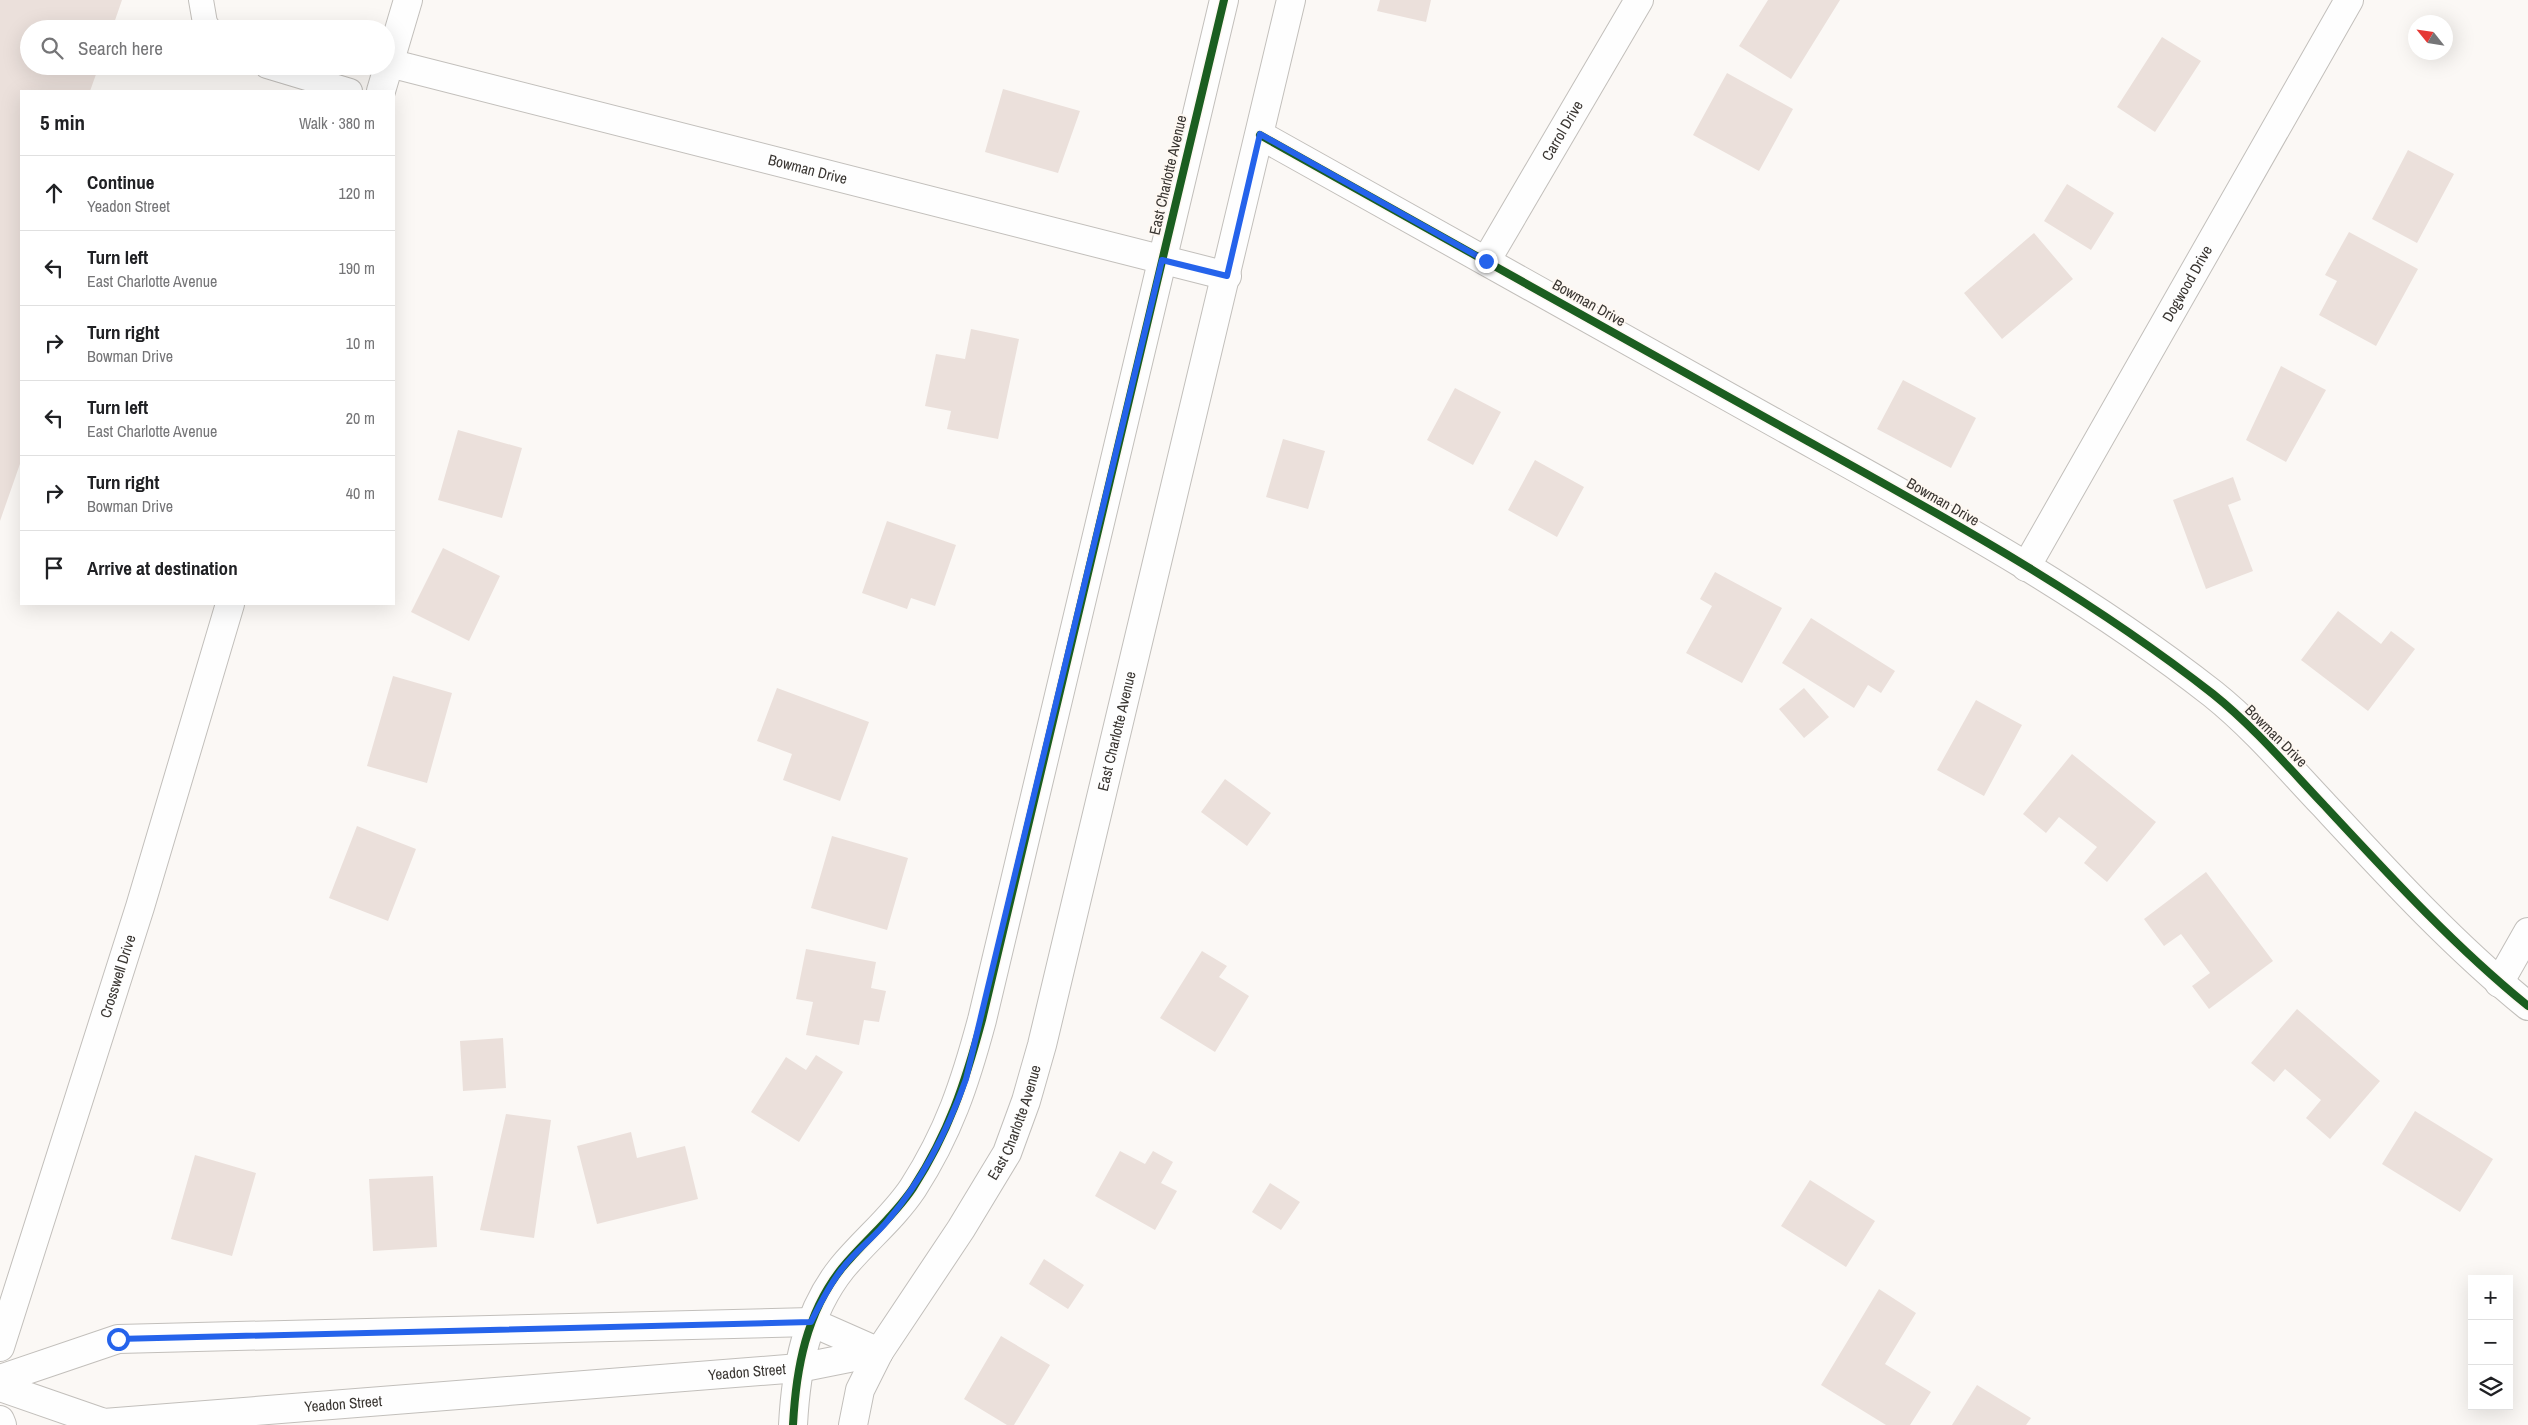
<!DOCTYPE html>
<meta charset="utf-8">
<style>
body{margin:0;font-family:"Archivo Narrow",sans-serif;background:#f6f6f6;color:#202124}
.controls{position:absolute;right:15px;bottom:15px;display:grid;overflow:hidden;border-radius:0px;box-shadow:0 5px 20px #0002}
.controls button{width:45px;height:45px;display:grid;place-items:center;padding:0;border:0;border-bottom:1px solid #e0e0e0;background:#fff;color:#202124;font:25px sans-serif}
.compass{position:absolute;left:2408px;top:15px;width:45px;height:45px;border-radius:50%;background:#fff;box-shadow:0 5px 20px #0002;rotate:300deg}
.stop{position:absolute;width:15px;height:15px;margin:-11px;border:4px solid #2563eb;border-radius:50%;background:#fff}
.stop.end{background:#2563eb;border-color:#fff;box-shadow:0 1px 5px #0008}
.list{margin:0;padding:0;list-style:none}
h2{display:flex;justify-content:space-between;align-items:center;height:65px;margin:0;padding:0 20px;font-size:21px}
h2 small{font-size:16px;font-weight:400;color:#757577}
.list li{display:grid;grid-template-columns:32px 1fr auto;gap:15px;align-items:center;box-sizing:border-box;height:75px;padding:0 20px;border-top:1px solid #e0e0e0}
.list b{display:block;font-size:19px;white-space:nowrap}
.list p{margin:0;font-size:16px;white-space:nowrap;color:#757577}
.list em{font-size:16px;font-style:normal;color:#757577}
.icon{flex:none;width:28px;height:28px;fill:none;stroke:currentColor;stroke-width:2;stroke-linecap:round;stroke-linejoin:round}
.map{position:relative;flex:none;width:2528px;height:1425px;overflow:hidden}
.search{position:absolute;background:#fff;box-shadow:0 5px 20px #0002;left:20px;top:20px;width:375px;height:55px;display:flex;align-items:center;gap:12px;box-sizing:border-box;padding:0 18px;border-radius:28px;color:#757577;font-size:19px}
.panel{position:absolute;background:#fff;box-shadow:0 5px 20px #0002;left:20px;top:90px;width:375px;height:515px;border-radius:0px}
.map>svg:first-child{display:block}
</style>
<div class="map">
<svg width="2528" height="1425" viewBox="0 0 2528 1425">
<rect width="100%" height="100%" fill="#fbf8f5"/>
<path fill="#ebe0db" d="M0,0h122l-10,29h-83v37h70l-9,25h-69v370l-21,60z
M1380,0h51l-5,22 -49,-11z
M1768,0h72l-49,79 -52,-33z
M2162,37l39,24 -46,71 -38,-25z
M1727,73l66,36 -34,62 -66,-36z
M1003,89l77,22 -22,62 -73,-21z
M2408,150l46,24 -37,69 -45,-24z
M2067,184l47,29 -23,37 -47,-29z
M2349,232l69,37 -42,77 -57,-31 18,-34 -12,-6z
M2034,233l39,46 -71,60 -38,-46z
M971,329l48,10 -21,100 -51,-10 4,-18 -26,-5 11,-52 29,5z
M2281,366l45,24 -40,72 -40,-22z
M1903,380l73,38 -25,50 -74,-39z
M1455,388l46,24 -28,53 -46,-25z
M458,430l64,18 -20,70 -64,-18z
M1283,439l42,12 -17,58 -42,-12z
M1535,460l49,27 -27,50 -49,-27z
M2233,477l8,23 -13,5 25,66 -47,18 -33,-89z
M887,521l69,24 -21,61 -24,-8 -4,11 -45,-16z
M443,548l57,28 -31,65 -58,-29z
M1715,572l67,36 -40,75 -56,-30 26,-47 -12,-7z
M2338,611l43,33 10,-13 24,18 -47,62 -67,-51z
M1811,618l84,53 -14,22 -13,-8 -14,23 -72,-45z
M393,676l59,17 -25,90 -60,-17z
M777,688l92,34 -29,79 -57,-21 9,-26 -35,-13z
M1804,688l25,29 -25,21 -25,-29z
M1976,700l46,25 -38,71 -47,-26z
M2072,754l84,68 -49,60 -23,-19 13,-16 -38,-30 -13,16 -23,-19z
M1225,779l46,34 -24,33 -46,-34z
M357,826l59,23 -28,72 -59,-23z
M832,836l76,22 -21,72 -76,-22z
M2206,872l67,89 -64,48 -17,-23 18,-13 -29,-39 -17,12 -20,-27z
M806,949l70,13 -5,26 15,3 -7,31 -15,-2 -5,25 -53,-10 7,-33 -17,-3z
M1202,951l25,15 -8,11 30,19 -34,56 -55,-34z
M2297,1009l83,72 -50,58 -24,-21 15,-18 -36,-31 -11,13 -23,-19z
M503,1038l3,50 -43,3 -3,-50z
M816,1055l27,17 -44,70 -48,-30 35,-55 20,13z
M2415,1111l78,48 -33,53 -78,-48z
M506,1114l45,6 -17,118 -54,-8z
M631,1132l6,26 48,-12 13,53 -101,25 -20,-78z
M1120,1151l25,13 8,-13 20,11 -12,21 16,8 -22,39 -60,-34z
M195,1155l61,18 -24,83 -61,-17z
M433,1176l4,71 -64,4 -4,-72z
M1810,1180l65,41 -29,46 -65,-41z
M1270,1183l30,19 -19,28 -29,-18z
M1044,1259l40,26 -16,24 -39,-25z
M1879,1289l37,24 -31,51 46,28 -21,33h-24l-65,-40z
M1001,1336l49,29 -36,60h-7l-43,-26z
M1977,1385l54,33 -5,7h-74z"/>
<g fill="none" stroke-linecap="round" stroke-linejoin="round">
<g stroke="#c2bfbb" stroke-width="26">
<path id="lane" d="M201,0l4,23 4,6
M267,66l83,25"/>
</g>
<g stroke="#c2bfbb" stroke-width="30">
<g id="street">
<path id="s1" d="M389,63l838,213"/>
<path d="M381,91l27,-91"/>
<path d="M1260,135c172,96 344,192 517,289 149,83 301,164 436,270 40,32 75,73 110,110 65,70 131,142 205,202"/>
<path id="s2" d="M1486,261l153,-261"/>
<path id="s3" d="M2026,567l323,-567"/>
<path d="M2499,983l29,-51"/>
<path id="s4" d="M0,1347l140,-440 90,-303"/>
<path d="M0,1379l118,-40 693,-17 68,30"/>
<path id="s5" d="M0,1387l104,36 695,-55 80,-16"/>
<path d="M0,1420l2,5"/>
<path d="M793,1425c3,-56 13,-112 49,-157 23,-28 51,-50 71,-80 36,-56 52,-105 69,-168l242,-1020"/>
<path id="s6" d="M853,1425l7,-35 19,-38 82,-123 46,-76 19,-52 16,-56 249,-1045"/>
</g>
</g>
<use href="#lane" stroke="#fefefe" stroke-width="24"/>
<use href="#street" stroke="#fefefe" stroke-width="28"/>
<g stroke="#fef8f2" stroke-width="11">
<path id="cycleway" d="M1260,135c172,96 344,192 517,289 149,83 301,164 436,270 40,32 75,73 110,110 65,70 131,142 205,202
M793,1425c3,-56 13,-112 49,-157 23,-28 51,-50 71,-80 36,-56 52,-105 69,-168l242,-1020"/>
</g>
<use href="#cycleway" stroke="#1b5e20" stroke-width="8"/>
</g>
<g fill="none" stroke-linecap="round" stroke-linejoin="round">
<path stroke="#2563eb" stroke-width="6" d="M118,1339l693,-17c9,-18 18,-37 31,-53 13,-18 33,-32 47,-50 35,-41 59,-90 77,-140l196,-819 65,16 33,-142 226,127"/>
</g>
<g text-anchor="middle" stroke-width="4" stroke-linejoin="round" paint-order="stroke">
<g font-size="15" fill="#393531" stroke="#fef8f2">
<text dy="5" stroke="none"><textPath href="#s2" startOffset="151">Carrol Drive</textPath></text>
<text dy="5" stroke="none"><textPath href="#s1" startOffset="432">Bowman Drive</textPath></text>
<text transform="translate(1168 175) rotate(-77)" y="5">East Charlotte Avenue</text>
<text dy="5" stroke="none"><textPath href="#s3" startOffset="326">Dogwood Drive</textPath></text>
<text transform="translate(1589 303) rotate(29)" y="5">Bowman Drive</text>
<text transform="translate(1943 502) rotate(30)" y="5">Bowman Drive</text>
<text dy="5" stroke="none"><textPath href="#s6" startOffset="751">East Charlotte Avenue</textPath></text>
<text transform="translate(2276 736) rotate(45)" y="5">Bowman Drive</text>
<text dy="5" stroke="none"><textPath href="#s4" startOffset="389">Crosswell Drive</textPath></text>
<text dy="5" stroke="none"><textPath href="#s6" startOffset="346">East Charlotte Avenue</textPath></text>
<text dy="5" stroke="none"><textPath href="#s5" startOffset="755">Yeadon Street</textPath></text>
<text dy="5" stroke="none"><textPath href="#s5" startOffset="350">Yeadon Street</textPath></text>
</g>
</g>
</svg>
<div class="controls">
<button>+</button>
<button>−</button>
<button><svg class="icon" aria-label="layers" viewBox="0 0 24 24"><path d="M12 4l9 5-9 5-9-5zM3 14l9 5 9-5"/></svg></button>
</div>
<svg class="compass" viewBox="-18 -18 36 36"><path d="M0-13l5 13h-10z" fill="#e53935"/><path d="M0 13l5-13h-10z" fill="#757577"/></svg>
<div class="stop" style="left:118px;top:1339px"></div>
<div class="stop end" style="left:1486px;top:261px"></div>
<div class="search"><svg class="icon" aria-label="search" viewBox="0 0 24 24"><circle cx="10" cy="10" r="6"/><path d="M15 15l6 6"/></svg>Search here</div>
<section class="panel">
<h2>5 min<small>Walk · 380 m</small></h2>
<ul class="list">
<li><svg class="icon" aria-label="ahead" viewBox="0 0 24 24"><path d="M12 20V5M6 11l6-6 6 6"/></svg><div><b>Continue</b><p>Yeadon Street</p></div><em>120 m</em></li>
<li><svg class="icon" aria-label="left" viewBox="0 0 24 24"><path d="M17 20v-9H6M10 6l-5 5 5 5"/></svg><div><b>Turn left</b><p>East Charlotte Avenue</p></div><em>190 m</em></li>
<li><svg class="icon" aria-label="right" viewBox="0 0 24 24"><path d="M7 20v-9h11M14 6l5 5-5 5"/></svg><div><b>Turn right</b><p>Bowman Drive</p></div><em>10 m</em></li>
<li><svg class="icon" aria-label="left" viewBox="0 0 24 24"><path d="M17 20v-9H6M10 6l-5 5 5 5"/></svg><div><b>Turn left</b><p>East Charlotte Avenue</p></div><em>20 m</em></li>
<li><svg class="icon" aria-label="right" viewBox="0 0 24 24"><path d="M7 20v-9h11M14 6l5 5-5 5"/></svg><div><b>Turn right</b><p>Bowman Drive</p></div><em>40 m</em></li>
<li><svg class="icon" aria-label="arrive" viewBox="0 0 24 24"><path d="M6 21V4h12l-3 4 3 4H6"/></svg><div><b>Arrive at destination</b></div></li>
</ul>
</section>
</div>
